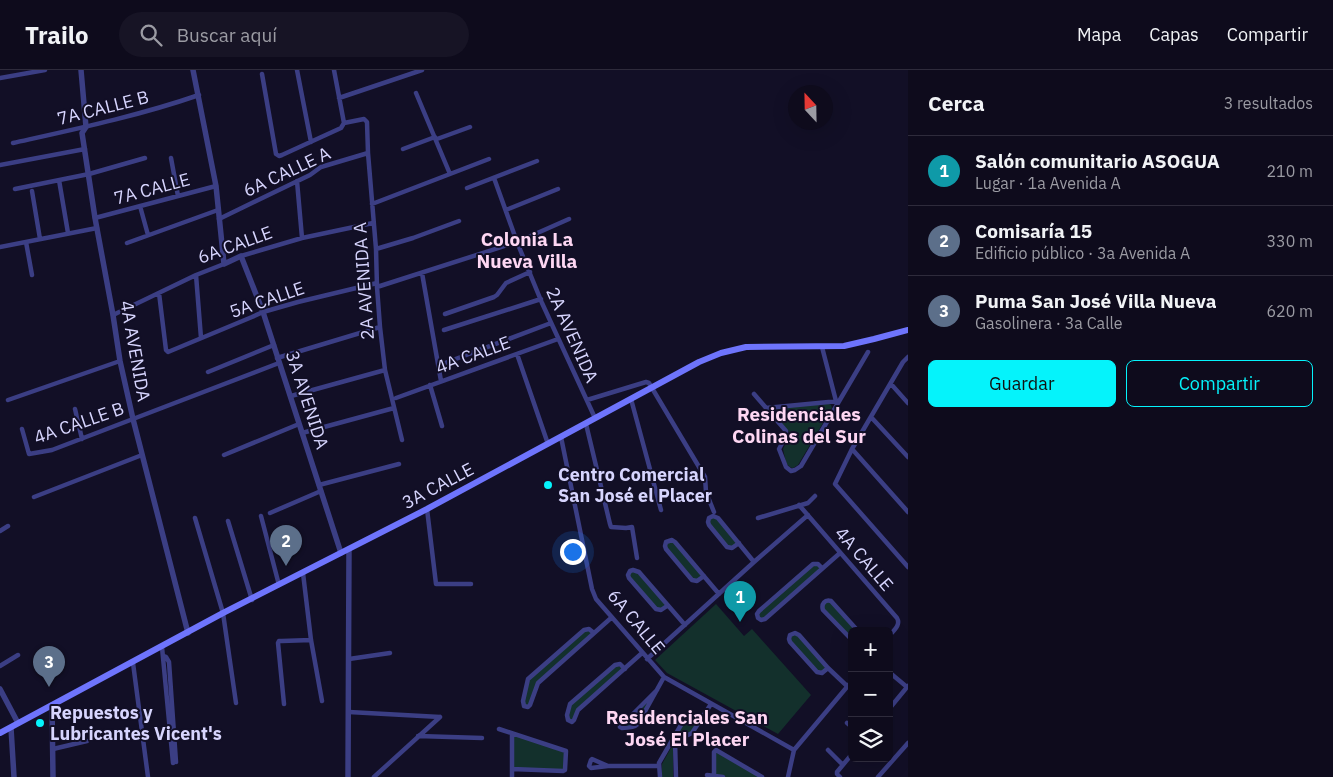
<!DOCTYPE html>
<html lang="es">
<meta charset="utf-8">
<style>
body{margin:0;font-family:"IBM Plex Sans",sans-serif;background:#171425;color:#f1f3f6}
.controls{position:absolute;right:15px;bottom:15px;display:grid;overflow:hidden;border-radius:8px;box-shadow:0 5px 20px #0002}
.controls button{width:45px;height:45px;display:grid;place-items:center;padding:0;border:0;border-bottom:1px solid #2e2b3b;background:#0e0b1c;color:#f1f3f6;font:25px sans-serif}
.compass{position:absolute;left:788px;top:15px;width:45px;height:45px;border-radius:50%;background:#0e0b1c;box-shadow:0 5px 20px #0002;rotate:338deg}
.you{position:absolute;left:572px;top:481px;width:18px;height:18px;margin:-12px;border:4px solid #fff;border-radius:50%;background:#1a73e8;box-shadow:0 0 0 8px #1a73e833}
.badge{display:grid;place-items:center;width:32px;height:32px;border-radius:50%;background:#05f3fb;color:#fff;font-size:16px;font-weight:700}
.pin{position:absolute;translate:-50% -41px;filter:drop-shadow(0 1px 2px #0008)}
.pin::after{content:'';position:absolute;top:26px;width:18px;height:15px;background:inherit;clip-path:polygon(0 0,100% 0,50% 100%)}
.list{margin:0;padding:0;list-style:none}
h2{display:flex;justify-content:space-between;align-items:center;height:65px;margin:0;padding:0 20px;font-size:21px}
h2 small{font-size:16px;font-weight:400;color:#9b9ba3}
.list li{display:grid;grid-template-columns:32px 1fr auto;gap:15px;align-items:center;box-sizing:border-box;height:70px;padding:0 20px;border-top:1px solid #2e2b3b}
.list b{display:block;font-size:19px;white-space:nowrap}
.list p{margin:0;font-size:16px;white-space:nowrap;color:#9b9ba3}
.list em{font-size:16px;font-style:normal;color:#9b9ba3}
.actions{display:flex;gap:10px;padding:15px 20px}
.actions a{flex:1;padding:11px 0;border:1px solid #05f3fb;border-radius:8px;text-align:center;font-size:18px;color:#05f3fb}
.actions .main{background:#05f3fb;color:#111}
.icon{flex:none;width:28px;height:28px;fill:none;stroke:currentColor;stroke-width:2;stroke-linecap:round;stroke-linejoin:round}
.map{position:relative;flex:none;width:908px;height:707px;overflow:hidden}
header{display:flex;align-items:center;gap:30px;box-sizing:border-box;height:70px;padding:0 25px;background:#0e0b1c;border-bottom:1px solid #2e2b3b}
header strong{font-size:24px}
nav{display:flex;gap:28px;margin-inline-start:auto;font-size:18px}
.search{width:350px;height:45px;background:#171425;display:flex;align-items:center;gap:12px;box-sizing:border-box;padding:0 18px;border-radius:28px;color:#9b9ba3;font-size:19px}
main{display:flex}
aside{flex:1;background:#0e0b1c}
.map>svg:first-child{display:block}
</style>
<header>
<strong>Trailo</strong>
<div class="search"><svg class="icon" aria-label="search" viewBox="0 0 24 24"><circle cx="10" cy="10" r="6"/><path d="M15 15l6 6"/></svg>Buscar aquí</div>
<nav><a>Mapa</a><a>Capas</a><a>Compartir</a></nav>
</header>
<main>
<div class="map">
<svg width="908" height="707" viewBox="0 0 908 707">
<rect width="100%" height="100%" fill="#120f26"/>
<path fill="#13302c" d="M829,334l2,1 1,3 -34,57 -5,3c-8,-1 -8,-12 -10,-19l6,-13v-4l-14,-15 -1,-4 4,-5 4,-1z
M715,446l24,27 -9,5 -21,-23 -1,-5z
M672,470l32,36 -9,5 -29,-32 -1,-5z
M814,494l8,4 -59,52 -6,-6z
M635,500l32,36 -8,5 -30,-33v-5z
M829,531l29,30h-6v9l-29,-30v-6z
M716,534l28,32 8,-7 59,66 -33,39 -111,-61 -12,-13z
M585,559l9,4 -56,50 -8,22h-6l4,-26z
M795,563l33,35 -10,5 -28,-31 -1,-5z
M615,595l10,4 -47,41 -6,12 -5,-7 3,-11z
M657,620l-23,37 -13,-1z
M685,648l14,5 -7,10 -21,10z
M512,664l52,15 1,21 -53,-1z
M672,676h1v31h-11v-13z
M715,681l47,26h-39l-9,-1z"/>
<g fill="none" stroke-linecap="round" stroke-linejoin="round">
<path stroke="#3b3e84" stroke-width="4.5" d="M297,0l14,72
M334,0l10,53
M262,4l14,80 3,2 3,-1 59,-27 3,-5 20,-4 3,3 1,31 8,96 1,38 3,40 5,43 17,70
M0,8l45,-8
M416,23l34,81
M339,28l83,-28
M437,69l33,-12
M13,73c63,-14 125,-27 186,-48
M403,79l32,-12
M171,88l7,38
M0,95l85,-16
M494,108l23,64 25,61 53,115
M59,110l9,53
M297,111l5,57
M467,118l70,-27
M15,119l74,-15 56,-16
M32,121l8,48
M372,134l117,-45
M140,136l8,29
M506,140l52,-21
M95,148l121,-32
M219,149l91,-44 11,-8 47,-14
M26,172l6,33
M127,173l91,-33
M0,177l97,-19
M376,179l37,-11 46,-17
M241,186l61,-18 71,-15
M422,203l19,108
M196,205l5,63
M377,217l140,-45 52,-23
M159,223l7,57 2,2 84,-35 11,-5 35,-10 79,-19
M445,244l49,-17 3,-2 9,-12 24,-11
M113,245l83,-40 28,-11
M444,260l97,-31
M822,277l14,54
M517,284l31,90
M908,287l-5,5 -51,87 -17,35 73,83
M277,288l103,-31
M445,293l106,-40
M208,302l66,-27
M891,314l17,19
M430,315l12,41
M754,324l32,37v5l-7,13 7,18 5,4 4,-1 6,-4 67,-114
M291,326l94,-26
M396,328l162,-59
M631,329l30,111
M8,330l112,-39
M587,330l59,-18 3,1 56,94 1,15 8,20
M766,338l73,-7
M75,339l7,30
M871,347l37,40
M586,354l24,100 1,3 15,1 6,-1 5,31
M22,359l7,25 23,-4 227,-87
M302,363l92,-25
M561,367l31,152 4,10 68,78 130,73
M852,379l56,63
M224,385l75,-31
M319,415l80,-21
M34,427l108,-42
M799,435l98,113c4,7 -3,12 -8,18
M427,439l9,75h35
M270,443l51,-22
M261,446l18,69
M195,448l28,95 13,90
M758,448l50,-15 7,-7
M228,451l24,79
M0,461l8,-5
M739,473l-7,5 -5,-1 -18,-22 -1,-3 1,-4 4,-2 5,2 36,44
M822,498l-4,-4h-5l-54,47 -2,3 1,4 3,2 4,-1 75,-66
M303,503l8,67 11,61
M704,506l-7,5 -5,-1 -26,-31 -1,-3 1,-4 6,-2 3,2 44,52
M667,536l-6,4 -5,-1 -27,-31 -1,-3 2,-4 3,-1 6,2 46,53
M594,563l-5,-4 -5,1 -56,49 -5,22 1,5 4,1 2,-2 8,-22 73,-65
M852,570l-29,-30c-2,-6 2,-11 8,-9l27,30
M162,577l11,116
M163,586l3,1 3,5 7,100
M349,589l41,-6
M647,589l107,-97 54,-47
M133,593l15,114
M0,596l18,-11
M828,598l-6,5 -5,-1 -27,-30 -1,-3 1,-4 5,-2 4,2 29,33 19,18
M625,599l-5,-5 -5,1 -45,39 -3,11 1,5 4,2 2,-2 4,-10 64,-57
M889,602l18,15
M657,620l-37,37 2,1c5,0 12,0 16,-4l26,-47
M284,634l-6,-61 1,-2h3l29,-1
M889,639l19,-23
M349,642l91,5
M847,653l5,4
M499,659l67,22 -1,19 -2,1 -51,-2
M512,664v43
M418,666l64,2
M675,671l1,36
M671,673l21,-10 19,-29
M53,679l34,-8
M828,680l15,15
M608,696l-17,2 -2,-2 2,-6 1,-1 16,7h51
M707,705l16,2
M714,706v-24l2,-2 46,27
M374,707l66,-60
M660,707l-1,-14 26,-45h2l12,5
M788,707l6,-27 58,-69
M840,707l-3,-3v-2l15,-18
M878,707l30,-34"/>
<path stroke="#3b3e84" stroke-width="5.5" d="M81,0l5,57 -4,6 13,85 18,97 7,46 13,58 55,214
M193,0l23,116 8,78 17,-8 22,56 78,241
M0,619l18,34
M52,635l1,72
M11,658l3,49
M348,707l1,-228"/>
<path stroke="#6e74fc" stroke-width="6" d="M0,663l223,-120 204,-104 272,-147 22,-9 25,-6 98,-1 30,-7 34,-9"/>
</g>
<g fill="#05f3fb" stroke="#120f26" stroke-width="2">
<circle cx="548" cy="415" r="5"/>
<circle cx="40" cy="653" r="5"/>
</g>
<g text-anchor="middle" stroke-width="4" stroke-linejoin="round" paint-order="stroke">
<g font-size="18" fill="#d7d5fe" stroke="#120f26">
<text transform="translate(103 38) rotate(-14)" y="6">7A CALLE B</text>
<text transform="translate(287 102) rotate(-25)" y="6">6A CALLE A</text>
<text transform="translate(152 119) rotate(-15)" y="6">7A CALLE</text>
<text transform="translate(235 175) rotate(-20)" y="6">6A CALLE</text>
<text transform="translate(364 211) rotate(-94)" y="6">2A AVENIDA A</text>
<text transform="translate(267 230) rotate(-19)" y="6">5A CALLE</text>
<text transform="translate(572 265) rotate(66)" y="6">2A AVENIDA</text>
<text transform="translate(135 281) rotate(80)" y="6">4A AVENIDA</text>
<text transform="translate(473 285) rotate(-20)" y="6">4A CALLE</text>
<text transform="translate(307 330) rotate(72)" y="6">3A AVENIDA</text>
<text transform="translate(79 353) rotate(-19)" y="6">4A CALLE B</text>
<text transform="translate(438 416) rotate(-28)" y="6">3A CALLE</text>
<text transform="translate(864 489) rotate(49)" y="6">4A CALLE</text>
<text transform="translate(636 552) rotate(50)" y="6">6A CALLE</text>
</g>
<g font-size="18" font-weight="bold" fill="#d7d5fe" stroke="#120f26" text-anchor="start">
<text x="558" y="411">Centro Comercial<tspan x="558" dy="21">San José el Placer</tspan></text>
<text x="50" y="649">Repuestos y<tspan x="50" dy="21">Lubricantes Vicent's</tspan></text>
</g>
<g font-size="19" font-weight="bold" fill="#fed7f3" stroke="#120f26">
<text x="527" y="176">Colonia La<tspan x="527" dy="22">Nueva Villa</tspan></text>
<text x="799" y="351">Residenciales<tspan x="799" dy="22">Colinas del Sur</tspan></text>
<text x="687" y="654">Residenciales San<tspan x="687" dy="22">José El Placer</tspan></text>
</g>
</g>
</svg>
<div class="controls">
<button>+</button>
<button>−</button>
<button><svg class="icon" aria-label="layers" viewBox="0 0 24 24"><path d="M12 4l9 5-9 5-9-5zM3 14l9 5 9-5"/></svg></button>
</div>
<svg class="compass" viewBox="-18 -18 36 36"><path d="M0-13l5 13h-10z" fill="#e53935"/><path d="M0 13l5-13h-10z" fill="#9b9ba3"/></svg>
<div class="you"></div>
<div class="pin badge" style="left:740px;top:552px;background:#0f9aa8">1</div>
<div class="pin badge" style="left:286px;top:496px;background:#5c6f8a">2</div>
<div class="pin badge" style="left:49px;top:617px;background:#5c6f8a">3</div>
</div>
<aside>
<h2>Cerca<small>3 resultados</small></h2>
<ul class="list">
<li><span class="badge" style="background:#0f9aa8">1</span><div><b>Salón comunitario ASOGUA</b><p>Lugar · 1a Avenida A</p></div><em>210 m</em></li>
<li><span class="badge" style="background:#5c6f8a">2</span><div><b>Comisaría 15</b><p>Edificio público · 3a Avenida A</p></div><em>330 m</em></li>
<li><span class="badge" style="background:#5c6f8a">3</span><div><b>Puma San José Villa Nueva</b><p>Gasolinera · 3a Calle</p></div><em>620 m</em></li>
</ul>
<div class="actions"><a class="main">Guardar</a><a>Compartir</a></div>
</aside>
</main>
